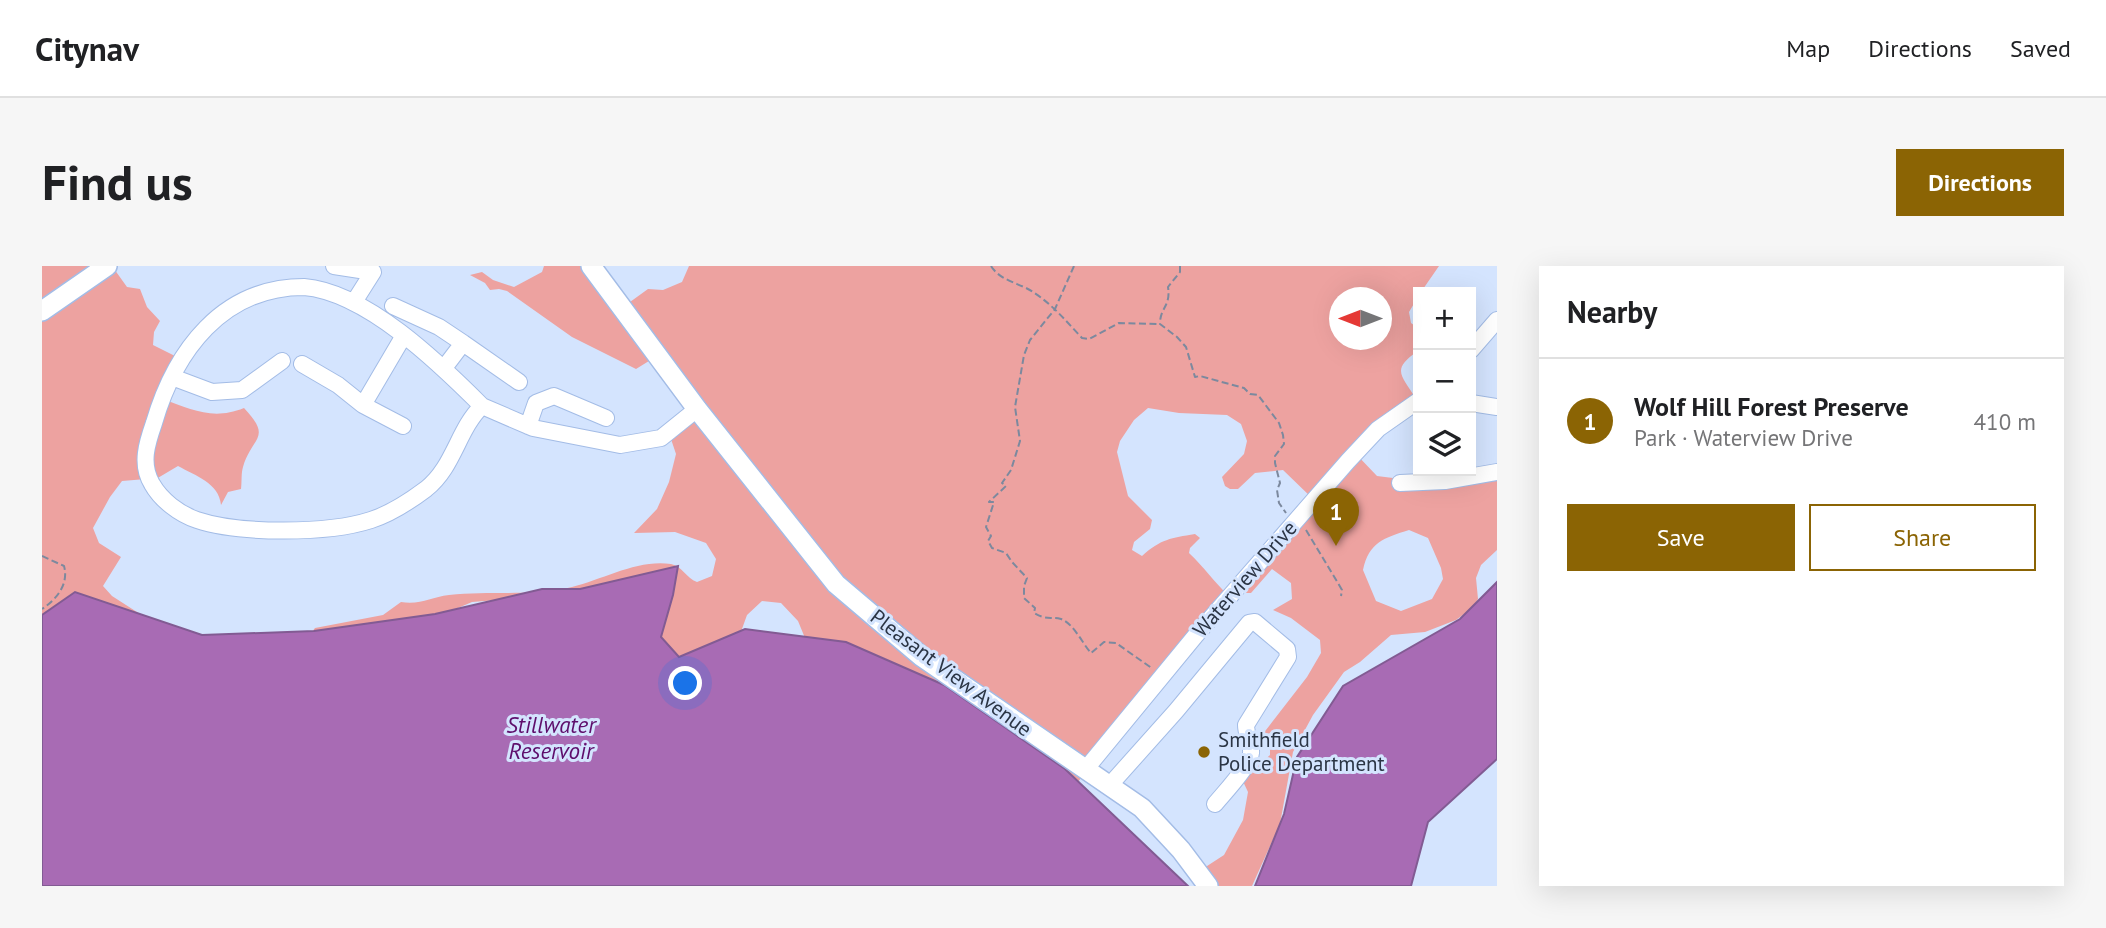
<!DOCTYPE html>
<meta charset="utf-8">
<style>
body{margin:0;font-family:"PT Sans",sans-serif;background:#f6f6f6;color:#202124}
.controls{position:absolute;right:21px;top:21px;display:grid;overflow:hidden;border-radius:0px;box-shadow:0 7px 28px #0002}
.controls button{width:63px;height:63px;display:grid;place-items:center;padding:0;border:0;border-bottom:2px solid #e0e0e0;background:#fff;color:#202124;font:35px sans-serif}
.compass{position:absolute;left:1287px;top:21px;width:63px;height:63px;border-radius:50%;background:#fff;box-shadow:0 7px 28px #0002;rotate:270deg}
.you{position:absolute;left:644px;top:418px;width:24px;height:24px;margin:-18px;border:5px solid #fff;border-radius:50%;background:#1a73e8;box-shadow:0 0 0 10px #1a73e833}
.badge{display:grid;place-items:center;width:46px;height:46px;border-radius:50%;background:#8b6404;color:#fff;font-size:23px;font-weight:700}
.pin{position:absolute;translate:-50% -58px;filter:drop-shadow(0 2px 4px #0008)}
.pin::after{content:'';position:absolute;top:37px;width:24px;height:21px;background:inherit;clip-path:polygon(0 0,100% 0,50% 100%)}
.list{margin:0;padding:0;list-style:none}
h2{display:flex;justify-content:space-between;align-items:center;height:91px;margin:0;padding:0 28px;font-size:30px}
h2 small{font-size:23px;font-weight:400;color:#757577}
.list li{display:grid;grid-template-columns:46px 1fr auto;gap:21px;align-items:center;box-sizing:border-box;height:126px;padding:0 28px;border-top:2px solid #e0e0e0}
.list b{display:block;font-size:26px;white-space:nowrap}
.list p{margin:0;font-size:23px;white-space:nowrap;color:#757577}
.list em{font-size:23px;font-style:normal;color:#757577}
.actions{display:flex;gap:14px;padding:21px 28px}
.actions a{flex:1;padding:16px 0;border:2px solid #8b6404;border-radius:0px;text-align:center;font-size:24px;color:#8b6404}
.actions .main{background:#8b6404;color:#fff}
.icon{flex:none;width:38px;height:38px;fill:none;stroke:currentColor;stroke-width:2;stroke-linecap:round;stroke-linejoin:round}
.map{position:relative;flex:none;width:1455px;height:620px;overflow:hidden;border-radius:0px}
header{display:flex;align-items:center;gap:42px;box-sizing:border-box;height:98px;padding:0 35px;background:#fff;border-bottom:2px solid #e0e0e0}
header strong{font-size:33px}
nav{display:flex;gap:38px;margin-inline-start:auto;font-size:24px}
.intro{display:flex;align-items:center;justify-content:space-between;box-sizing:border-box;height:168px;padding:0 42px}
h1{margin:0;font-size:49px}
.button{padding:18px 32px;border-radius:0px;background:#8b6404;color:#fff;font-size:24px;font-weight:700}
main{display:flex;gap:42px;padding:0 42px}
aside{flex:1;background:#fff;border-radius:0px;box-shadow:0 7px 28px #0002}
.map>svg:first-child{display:block}
</style>
<header>
<strong>Citynav</strong>
<nav><a>Map</a><a>Directions</a><a>Saved</a></nav>
</header>
<div class="intro"><h1>Find us</h1><a class="button">Directions</a></div>
<main>
<div class="map">
<svg width="1455" height="620" viewBox="0 0 1455 620">
<rect width="100%" height="100%" fill="#d4e4fe"/>
<path fill="#eda2a0" fill-rule="evenodd" d="M0,0h70l15,21 13,2 7,18 13,14 -6,11 -1,13 26,13 -17,41c30,10 50,22 82,9 29,31 8,28 -1,59 -2,6 -1,15 -2,22l-13,3 -7,13c-2,-22 -25,-29 -43,-39l-27,16 -5,-3 -24,2 -12,16 -17,31 6,15 22,14 -18,29 9,10 28,18 -98,173z
M502,0h53l33,36 18,-13 15,1 19,-8 7,-16h750l-18,26h-3v5l-9,15 2,11 7,5v23c-28,19 -16,24 -2,48l-61,54 22,23 16,2 7,5 97,-12v79l-16,15 -5,13 2,21 -6,9 -16,12 -31,12 -34,3 -31,27 -16,10 -31,43 -20,37 -13,72 -28,62h-40l-8,-18 20,-13 19,-35 5,-28 -8,-17 14,-5 16,-15v-5l-11,-11 48,-62 14,-24 -1,-13 -29,-22 -18,-8 19,-11 -1,-16 -19,-14 -21,24h-17l79,-94 -30,-29 -28,3 -17,16h-8l-5,-3 -3,-9 22,-23 3,-13 -6,-17 -14,-9 -48,-2 -31,-5 -14,12 -14,21 -3,11 11,44 24,24 -2,9 -16,13 -2,8 10,6c19,-17 29,-18 53,-22l5,4 -10,10 -1,5c15,14 25,29 40,43l-152,187 -171,-115 -34,-15 -67,-15 -7,-17 -17,-18 -19,-2 -15,14 -9,25 -58,27 -20,-26 -5,-62 -25,-2 -57,17 -101,8 -21,9 -18,14 -124,11 6,-8 68,-13 18,-13c20,3 30,-5 48,-7 40,-5 83,2 123,-8 32,-8 66,-28 99,-23 11,2 15,14 26,18l15,-6 4,-17 -10,-16 -31,-11 -41,1 23,-24 12,-27 7,-28 -7,-21 33,-23 -45,-54 -21,13 -64,-32 -65,-46 -8,-2 -9,1 -5,-7 -15,-8 12,-3 11,8 21,7 28,-15zM1297,32h42v42h-42zM1367,264l19,8 13,30 2,11 -11,20 -31,12 -25,-10 -13,-31c6,-28 21,-32 46,-40z"/>
<path fill="#a86bb4" stroke="#825b93" stroke-width="2" d="M636,300l-5,29 -12,42 18,20 66,-28 101,13 98,43 121,84 123,117h-1146v-271l33,-23 127,43 112,-4 121,-17 107,-25h38z
M1455,316v177l-69,63 -17,64h-156l29,-72 13,-57 46,-71 117,-67z"/>
<g fill="none" stroke-linecap="round" stroke-linejoin="round">
<g stroke="#a3bce6" stroke-width="18">
<path id="minor" d="M292,0l39,6 -19,30
M262,21c62,5 135,76 178,119 -24,23 -28,61 -56,83 -16,12 -36,25 -55,31 -43,14 -132,14 -174,0 -18,-6 -36,-20 -45,-36 -12,-20 -5,-41 2,-61 21,-72 68,-136 150,-136z
M351,40l46,21 24,16
M1429,84l26,-30
M260,98l36,21 25,20 40,-68
M402,102l19,-25 56,39
M130,111l40,15 30,-2 40,-29
M1429,137l26,4
M321,139l40,21
M440,140l51,22 87,17 41,-7 36,-29
M486,160l8,-23 18,-7 52,22
M1358,217l45,-2 52,-9
M1043,504l111,-135 152,-174 30,-32 40,-28
M1067,520l67,-75 73,-88 6,-1 32,27 1,8 -42,68c0,10 6,19 5,28 -1,13 -27,40 -36,51"/>
</g>
<g stroke="#a3bce6" stroke-width="22">
<path id="major" d="M549,0l106,143 139,175 86,73 220,151 39,42 27,36
M0,45l65,-45"/>
</g>
<path stroke="#7c899e" stroke-width="2" stroke-dasharray="7 3.5" stroke-linecap="butt" d="M949,0c9,15 29,17 42,26 20,13 33,29 49,46l7,1 30,-16 39,1
M1032,0l-19,43 -25,31 -6,15 -9,52 5,34 -9,29 -9,13 4,3 -17,16h5l-8,25 5,9 -3,5 4,7 14,5 6,9 15,16 -3,8v12l11,10 -1,5c14,8 16,3 27,6 13,5 21,24 30,34l13,-11 12,1 37,26
M1138,0v6l-12,15c3,20 -8,20 -8,37l17,13 9,10 9,30 5,-1 44,12 6,6 8,1 21,28 4,12 1,9 -9,12v7l5,20 -3,7 2,13 7,10
M1264,264l32,53 4,7 -1,6
M0,290l22,10c5,18 -7,33 -22,43"/>
<use href="#minor" stroke="#fff" stroke-width="16"/>
<use href="#major" stroke="#fff" stroke-width="19"/>
</g>
<circle fill="#8b6404" stroke="#d4e4fe" stroke-width="2.5" cx="1162" cy="486" r="7"/>
<g text-anchor="middle" stroke-width="6" stroke-linejoin="round" paint-order="stroke">
<g font-size="21" fill="#2b3545" stroke="#d4e4fe">
<text transform="translate(1203 313) rotate(-49)" y="7">Waterview Drive</text>
<text transform="translate(909 407) rotate(37)" y="7">Pleasant View Avenue</text>
</g>
<g font-size="21" fill="#2b3545" stroke="#d4e4fe" text-anchor="start">
<text x="1176" y="481">Smithfield<tspan x="1176" dy="24">Police Department</tspan></text>
</g>
<g font-size="23" font-style="italic" fill="#5e0e6c" stroke="#d4e4fe">
<text x="509" y="467">Stillwater<tspan x="509" dy="26">Reservoir</tspan></text>
</g>
</g>
</svg>
<div class="controls">
<button>+</button>
<button>−</button>
<button><svg class="icon" aria-label="layers" viewBox="0 0 24 24"><path d="M12 4l9 5-9 5-9-5zM3 14l9 5 9-5"/></svg></button>
</div>
<svg class="compass" viewBox="-18 -18 36 36"><path d="M0-13l5 13h-10z" fill="#e53935"/><path d="M0 13l5-13h-10z" fill="#757577"/></svg>
<div class="you"></div>
<div class="pin badge" style="left:1294px;top:280px">1</div>
</div>
<aside>
<h2>Nearby<small></small></h2>
<ul class="list">
<li><span class="badge">1</span><div><b>Wolf Hill Forest Preserve</b><p>Park · Waterview Drive</p></div><em>410 m</em></li>
</ul>
<div class="actions"><a class="main">Save</a><a>Share</a></div>
</aside>
</main>
